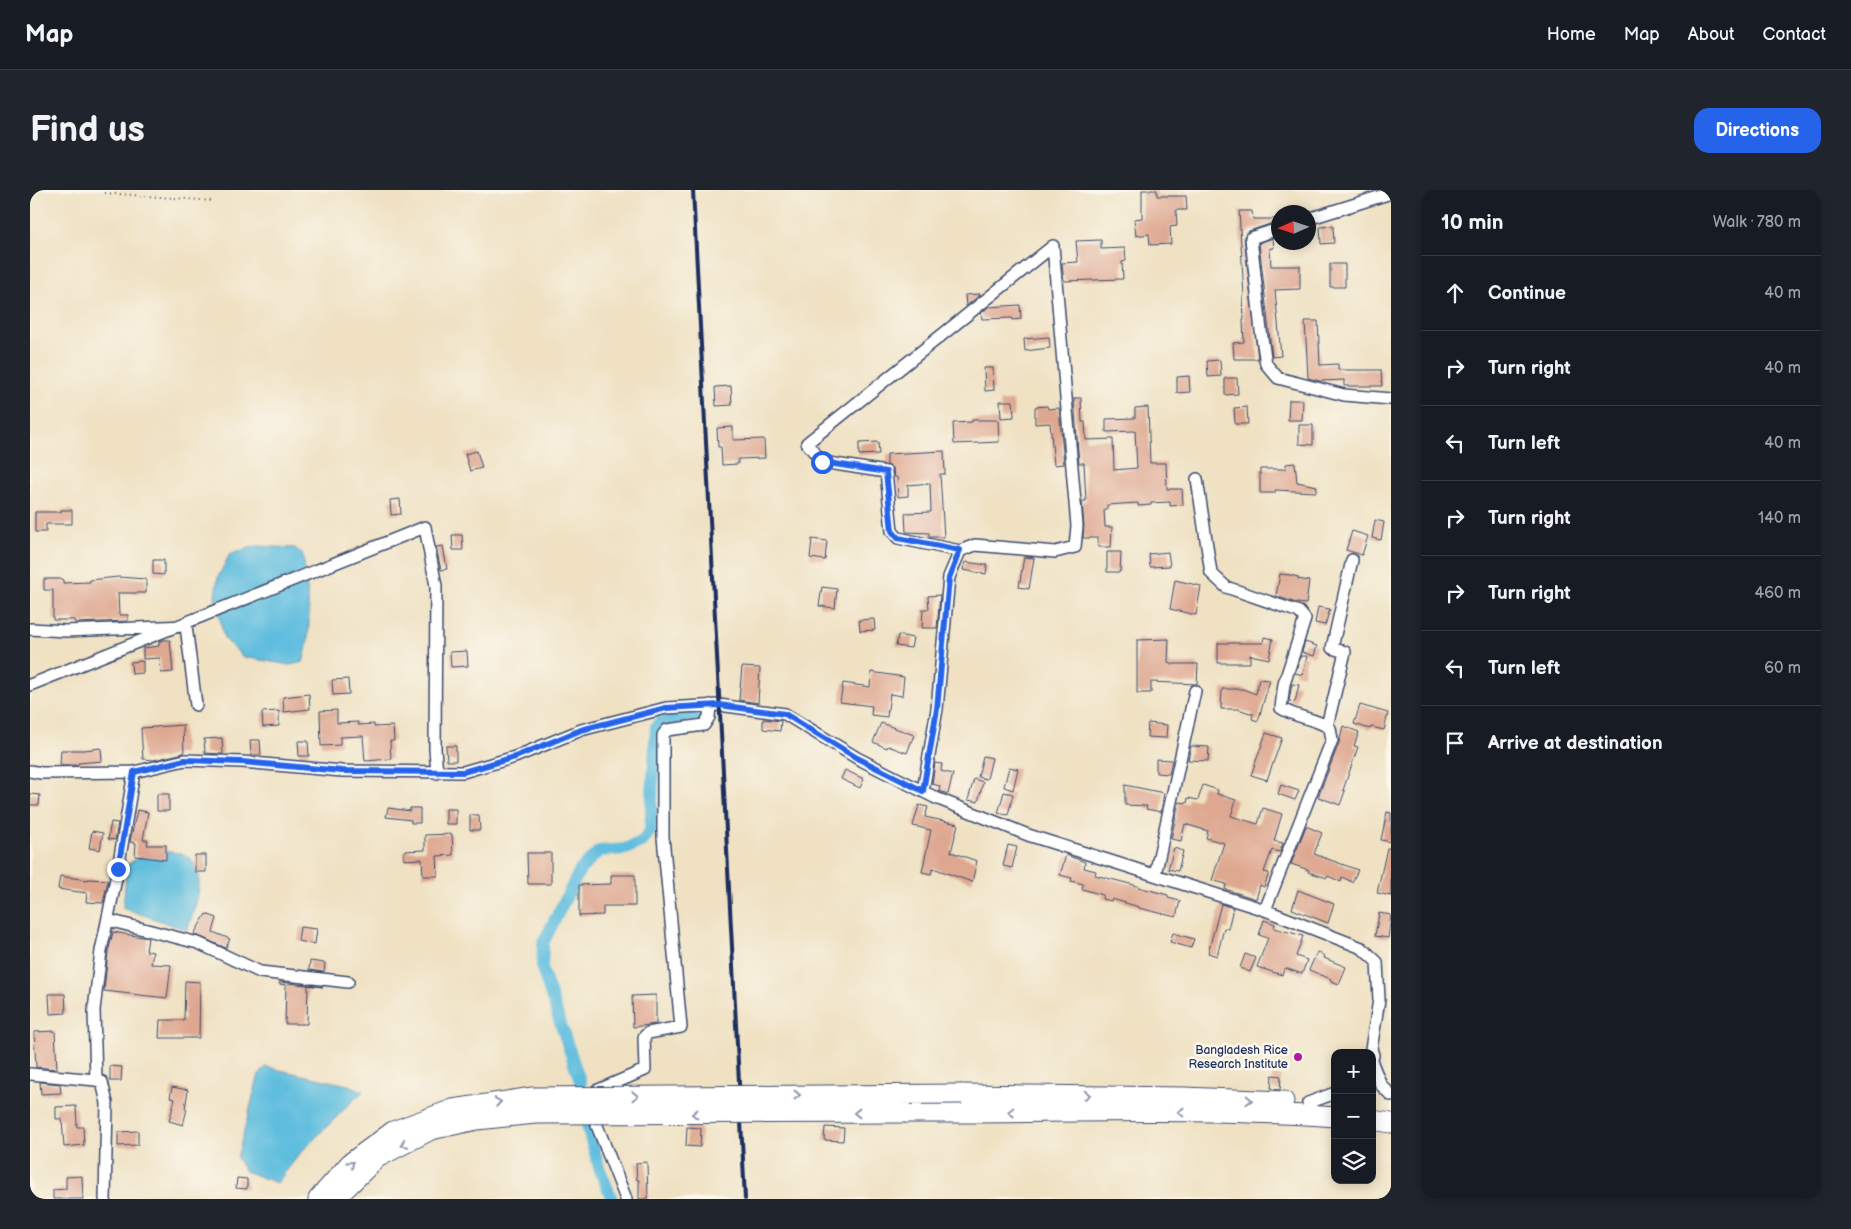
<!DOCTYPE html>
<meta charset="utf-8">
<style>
body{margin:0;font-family:"Balsamiq Sans",sans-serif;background:#20242c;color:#f1f3f6}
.controls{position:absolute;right:15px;bottom:15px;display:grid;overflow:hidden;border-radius:10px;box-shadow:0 2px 12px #0003}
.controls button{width:45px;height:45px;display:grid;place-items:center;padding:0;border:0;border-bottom:1px solid #363941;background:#171b24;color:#f1f3f6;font:25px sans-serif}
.compass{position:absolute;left:1241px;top:15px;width:45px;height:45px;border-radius:50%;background:#171b24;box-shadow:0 2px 12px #0003;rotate:267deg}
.stop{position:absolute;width:15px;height:15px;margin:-11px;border:4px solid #2563eb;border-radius:50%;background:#fff}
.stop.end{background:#2563eb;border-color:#fff;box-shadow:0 1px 5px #0008}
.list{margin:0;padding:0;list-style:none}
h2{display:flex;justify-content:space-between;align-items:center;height:65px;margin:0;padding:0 20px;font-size:21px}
h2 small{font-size:16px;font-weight:400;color:#9ea1a6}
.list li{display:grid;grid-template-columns:32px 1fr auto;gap:15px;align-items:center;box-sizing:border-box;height:75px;padding:0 20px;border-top:1px solid #363941}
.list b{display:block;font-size:19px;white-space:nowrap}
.list em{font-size:16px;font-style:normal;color:#9ea1a6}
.icon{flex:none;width:28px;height:28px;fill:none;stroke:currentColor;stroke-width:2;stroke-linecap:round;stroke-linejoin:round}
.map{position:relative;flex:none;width:1361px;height:1009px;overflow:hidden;border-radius:15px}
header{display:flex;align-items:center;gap:30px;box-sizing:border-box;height:70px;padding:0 25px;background:#171b24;border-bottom:1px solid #363941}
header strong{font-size:24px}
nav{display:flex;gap:28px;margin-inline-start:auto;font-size:18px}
.intro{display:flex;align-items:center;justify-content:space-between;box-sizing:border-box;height:120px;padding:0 30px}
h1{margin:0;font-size:35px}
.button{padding:12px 22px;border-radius:15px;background:#2563eb;color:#fff;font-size:18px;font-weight:700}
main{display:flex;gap:30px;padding:0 30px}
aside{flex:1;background:#171b24;border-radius:15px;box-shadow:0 2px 12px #0003}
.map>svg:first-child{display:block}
</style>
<header>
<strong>Map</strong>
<nav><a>Home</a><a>Map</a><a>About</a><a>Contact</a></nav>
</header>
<div class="intro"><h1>Find us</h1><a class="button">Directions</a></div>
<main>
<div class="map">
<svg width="1361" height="1009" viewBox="0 0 1361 1009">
<rect width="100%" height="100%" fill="#fbf7ec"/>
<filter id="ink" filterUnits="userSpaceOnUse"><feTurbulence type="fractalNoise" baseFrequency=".02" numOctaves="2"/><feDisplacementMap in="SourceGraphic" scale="10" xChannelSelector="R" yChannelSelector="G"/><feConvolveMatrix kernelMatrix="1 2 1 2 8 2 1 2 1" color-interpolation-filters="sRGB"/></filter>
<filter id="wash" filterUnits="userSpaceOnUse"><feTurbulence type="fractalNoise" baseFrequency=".0096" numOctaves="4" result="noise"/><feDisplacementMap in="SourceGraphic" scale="20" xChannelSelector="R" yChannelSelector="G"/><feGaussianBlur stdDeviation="1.12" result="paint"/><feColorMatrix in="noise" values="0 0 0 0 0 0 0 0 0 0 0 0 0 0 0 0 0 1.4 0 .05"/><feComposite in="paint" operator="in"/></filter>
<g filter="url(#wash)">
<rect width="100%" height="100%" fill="#efe1c2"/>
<path fill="#5fbdde" stroke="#3d769e" d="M226,356l39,2 8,7c4,34 11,74 0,107l-13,3 -47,-8 -19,-19 -9,-42 3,-19 12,-23z
M131,661c7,1 21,1 27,6 22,16 6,52 -1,73l-64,-22 4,-43 9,-6z
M236,877l86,19 11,5 -62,61 -24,31 -32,-12 -8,-13 22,-84z"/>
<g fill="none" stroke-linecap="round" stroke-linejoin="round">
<path stroke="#5fbdde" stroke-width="12" d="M582,1009l-12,-29 -12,-40 -8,-49 -38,-112 1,-26 37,-73 19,-19 26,-2 18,-8 7,-10 6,-104 4,-5 40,-8"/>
</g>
<g id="blocks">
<path fill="#dea790" d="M1112,0h15v6h29l1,14h-11l1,16 -7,1 1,17 -21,1 -1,-11 -13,2 -2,-17 8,-1z
M1209,21h13l1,8h23v3l-27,9 -5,5 14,123h-24l-1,-16 11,-1 -1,-22h1l-1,-24h1z
M1303,36l1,17 -13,1 -1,-17z
M1243,48l1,10h-4l1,18h29v23l-25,1 6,66 -9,1 -13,-114z
M1071,50v9l24,-1 1,13 -4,1 1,17 -59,2 -2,-18 16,-1 -2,-21z
M1300,74h15v23h-15z
M950,104v1l-14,11 -1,-11z
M990,115l1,14 -9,1v-2l-30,1 -1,-5h-1l9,-7z
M1275,131h13l2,44 18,-1v6h43l1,16h-38v-6l-24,1 -12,-3z
M1019,147l1,11 -25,3 -1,-12z
M1190,170l1,16 -13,1 -1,-16z
M954,178h9l1,22 -9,1z
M1159,186l1,16 -13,1v-16z
M1195,188h12l1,16 -13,1z
M701,196l1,19 -16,1 -1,-19z
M1044,208h7l1,24h3l1,18 27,-1 1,31 23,-2 -2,-37 -29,1v-13l29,-1v-10l13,-1 2,56h16l1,26h15l1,16 -13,1v-4l-19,1v2l-13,1v-3l-31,2v4h-3l1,18h7l-1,20h-13v-9h-15l1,-13 -2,-24h4l-2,-38h-5z
M1259,210h14l-1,20h-14z
M970,211h13l1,16 -13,1z
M1017,216l1,3 11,-1 5,56 -10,1 -4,-42 -15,1v-17z
M1217,217l1,17h-13l-1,-16z
M942,230h26l1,22 -45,2 -1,-21 19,-1z
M1269,235h14v20l-14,-1z
M703,237v13l31,-1 1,19 -27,1v5l-16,1 -1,-18h-3l-1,-19z
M848,252l1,12 -20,1v-12z
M447,261l5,17 -12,3 -5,-17z
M914,261l1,23h-5l4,63h-15v-4l-23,-1 -1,-19 26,-1 -1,-29 -22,2v11l-10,1 -1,-20h-3l-1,-8 -6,-4v-11z
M1265,273l2,19 20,4 -1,6 -41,-2v3h-15v-24h26v-5z
M370,309l1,15 -10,1 -1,-15z
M31,320h11v14h-26v8h-11v-20h26z
M1345,330l9,2 -3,18 -9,-2z
M1322,341l16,5 -6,19 -16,-5z
M422,345h10l1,15h-10z
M782,349l15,2 -2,19 -15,-2z
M413,356l4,23 -6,1 -5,-23z
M1077,362h14l-1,20h-13z
M1138,362l2,14 -20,1 -1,-13z
M994,367l10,1 -5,31 -10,-2z
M123,370h11v15l-11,-1z
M935,372l22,3 -1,9 -23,-4z
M1250,384l10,1 8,2v2l11,2 -3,23 -10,-1 -20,-7z
M88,387l28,2v14h-28l1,22h9v6l-53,2 -1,-3h-21v-30h-9v-11h19v4l27,-1v-2z
M1145,390l26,6 -5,29 -26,-6z
M792,397l15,2 -2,19 -16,-2z
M910,405l-3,33h-15l1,-19h6l-1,-13z
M1288,417l12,2 -5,16 -10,-2z
M844,429l1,11 -15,1 -1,-11z
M868,445l15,3 -2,10 -15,-2z
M1234,447l9,2 -4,20 -19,-4v8h-32v-20h45z
M1139,449l-1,23 3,1v1h27l-1,20 -46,-2v11h-14v-53z
M133,450h7l3,32 -12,1 -1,-15 -17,1v-11l16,-2v-4z
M1275,452l12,4 -3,10 -12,-4z
M437,461l1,15 -17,1 -1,-15z
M1271,466h6l-4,19 -8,-2z
M113,471v12l-11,1 -1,-12z
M712,477l18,1 -2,35 -19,-3z
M841,482l33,5 -2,19 -12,-2 -3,23 -16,-2 1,-9 -32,-4 3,-19 27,4z
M318,489l1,15 -16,1 -1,-15z
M1229,489l11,1 -12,41 -6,-2 1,-5 -15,-5h-17l1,-20h21l13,5z
M1262,494l7,1 -4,17 -6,-1z
M279,504l1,15 -26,3 -1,-15z
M1330,515l28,8 -4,17 -13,-3 -1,2 -16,-5z
M307,520v13l21,-1v3l16,-1v3l19,-1 1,15h-4l1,18 -26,2 -2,-25 -23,1v8l-19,1 -1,-35z
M249,521v15l-16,1 -1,-15z
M733,529l18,2 -1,10 -17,-2z
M851,533l33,12 -7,18 -19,-7 -1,2 -14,-6z
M1118,533l19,2 -1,13 -19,-1z
M153,535l1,28 -30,7 -11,-1 -2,-31z
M1313,536l16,6 -5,14 4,1 -15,43 2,1 -5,14 -22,-8 21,-54z
M1236,543l16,5 -15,42 -16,-5z
M192,548l1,16 -18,-1 -1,-14z
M220,550h10l1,15h-10z
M268,551h10l1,15h-10z
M416,556h10v15h-9z
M1161,556l18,1 -1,14 -20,-1z
M71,558l1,13 -24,2v2h-18l1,-15h23z
M953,566l9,2 -5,21 -9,-2z
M1126,569l16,1 -3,14 -13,-1z
M905,573l7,1 -1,7 12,3 -5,20 -9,-3 1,-5 -8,-2z
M979,577l9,2 -5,21 -9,-3z
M815,580l19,9 -4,9 -19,-9z
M944,589l9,3 -5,20 -10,-2z
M1095,595l39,8 -3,19 -15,-3 1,-3 -22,-1z
M1173,595l15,5 -1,4 19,6 -5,16 27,8 5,-16 19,6 -8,27 9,2 -3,9 -8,-2 -8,22 5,1 -5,14 -4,-2 -4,14 -31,-10 1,-5 -14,-4 12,-37 -18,-5 2,-7 -23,-7 -4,17 -10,-2 8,-37 8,1 1,-5 10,2z
M1251,595l18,6 -4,9 -17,-6z
M974,602l9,2 -5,21 -10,-2z
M0,604l10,1 -1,10h-9z
M127,604h12v17h-12z
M889,615l9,2 -3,10 33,7 -7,28 26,9 -5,21 -39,-14 -2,6 -9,-2 9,-42 -18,-4z
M358,618l22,3v-3h10v15h-9v-3l-25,-3z
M416,619h10v15h-10z
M107,620l11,2 -5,28h5l-1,5h19v15l-31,-4 1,-13 -6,-1z
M1357,622l4,1v29l-10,-2z
M440,625h9l1,15h-10z
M81,632l7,1 -3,17 -7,-1z
M1276,636l16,7 -8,21 44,16 -6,12 -10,-5 -1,5 -13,-6 -1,2 -19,-6 1,-2 -18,-6z
M62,641l11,2 -3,17 -11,-2z
M422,644l1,21 -16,1 1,20h-15l-1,-17 -18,1v-9l21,-1v-15z
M978,655l9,2 -5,21 -9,-2z
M1144,658l9,3 -5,20 -10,-2z
M1357,658h4v48l-14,-3z
M497,663h24v31h-23z
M165,665h11v17h-11z
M1036,665l19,7 -1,6 12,3 -1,4 43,11v1l30,8v3l12,3 -4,16 -37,-9v-1l-27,-8 -1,2 -9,-2 1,-4 -21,-6 1,-5 -12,-3 1,-3 -12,-3z
M581,685h24v31h-32v9l-24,1v-31l32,-1z
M30,686l28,4v-1l20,1 -5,23 -17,-1 1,-9 -29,-4z
M1268,700l36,14 -6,19 -36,-14z
M1191,714l12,4 -5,21 -4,-1 -7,28 -9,-3z
M1349,723l12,2 -3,23 -13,-2z
M176,724l11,4 -4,14 17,7 -4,9 -32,-14z
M1234,730l11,4 -1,4 29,8 -7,20 11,4 -5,14 -17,-6 -3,7 -25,-8 11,-29 -9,-3z
M270,737l17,2 -2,15 -17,-3z
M83,742l35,6 -2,13 7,1 -2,12 20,1 -4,33 -63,-7 4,-39z
M1143,743l21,6 -3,9 -21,-6z
M1287,762l8,4 -1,2 22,9 -7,17 -8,-3v-2l-22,-9z
M1215,764l11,4 -6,14 -10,-4z
M280,771l15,2 -1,9 -15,-2z
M155,791l15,1 -1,56h-40l1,-18h24z
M250,792l43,5 -15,-2 -1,39h-22l1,-39 -7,-1z
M19,804h16l1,19 -16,1z
M626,805v29l-23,3 -1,-31z
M25,841l2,38 -21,-2 -2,-35z
M80,876l12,1 -1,14h-11z
M1242,885l9,1 -1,14 -9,-1z
M10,892l20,2 1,9 -20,1z
M142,897l16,3 -3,19h2l-4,16 -14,-4 6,-22 -5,-1z
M46,916l1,21h6l1,18 -20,2 -2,-28h-6v-12z
M657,937l14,1 -1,19 -14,-1z
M795,937l19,1 -1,13 -19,-1z
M108,941v14l-20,1v-14z
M617,972l1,37h-9v-19h-2l-1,-17z
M52,986l1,23h-30v-9l13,-1v-12z
M207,988l10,1v10l-11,-1z"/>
</g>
</g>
<g filter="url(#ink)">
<use href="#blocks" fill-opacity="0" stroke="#3b4a6d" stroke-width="1"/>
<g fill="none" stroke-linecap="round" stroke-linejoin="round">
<g stroke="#3b4a6d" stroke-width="14">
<path id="minor" d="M1278,29l83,-26
M1248,39l-27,9 10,93 5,33 12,14 66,17 47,4
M1167,289l14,94 15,14 73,25 6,7 -21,65 -3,24c15,10 34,10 49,20l2,12 -67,170
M930,361l-62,-13 -6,-7 -6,-59 -64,-10 -15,-19 246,-197
M0,439l36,2 120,-5 10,79
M0,495l395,-158 11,59 -1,163 2,24
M1297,536l18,-74 -13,-4 20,-88
M0,581l11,2 93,-1 51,-12 57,2 100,9 121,1 52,-15 66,-27 85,-22 53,-3 66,9 72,44 79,40 92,37 237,75 97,38 15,14 2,38 -8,49 2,6 -1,5
M893,601l14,-82 12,-132 11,-26 15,-6 80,7 20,-5 2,-21 -24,-280
M1125,685l40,-184
M78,730l90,23 62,29 88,10
M1342,873l9,22 10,10
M0,884l66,6
M1278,913l27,-10
M75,1009l2,-96 -5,-21 -6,-2 -2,-70 7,-59 17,-82 16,-97
M596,1009l-30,-76v-32l49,-21 -1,-33 4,-4 33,-6 -18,-190v-102l4,-5 37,-5 5,-8 1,-12"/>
</g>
<g stroke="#3b4a6d" stroke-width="21">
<path id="primary" d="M932,904l221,3 101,4
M876,923c143,1 286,-6 429,4
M1342,930l19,3
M288,1009l32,-36 43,-32 60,-22 80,-12
M305,1009l42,-41 54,-28 46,-10 58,-6"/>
</g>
<path stroke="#3b4a6d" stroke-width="2" stroke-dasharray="1 4" stroke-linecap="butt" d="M75,3l109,8"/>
<use href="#minor" stroke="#fff" stroke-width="11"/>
<use href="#primary" stroke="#fff" stroke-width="19"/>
<path stroke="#1b2f5e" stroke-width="4" d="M663,0l52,1009"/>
<g stroke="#3b4a6d" stroke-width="21" stroke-linecap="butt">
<path id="primary-bridge" d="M503,907l429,-3
M505,924l371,-1"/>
</g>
<use href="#primary-bridge" stroke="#fff" stroke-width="19"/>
</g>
<defs><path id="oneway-chevron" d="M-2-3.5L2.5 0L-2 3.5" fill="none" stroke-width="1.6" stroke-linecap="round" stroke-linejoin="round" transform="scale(1.25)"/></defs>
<g stroke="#8d97ae">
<use href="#oneway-chevron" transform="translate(767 905)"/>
<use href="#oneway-chevron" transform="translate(1057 905) rotate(1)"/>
<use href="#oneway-chevron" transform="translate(605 906)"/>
<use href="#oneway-chevron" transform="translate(1219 910) rotate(3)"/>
<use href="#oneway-chevron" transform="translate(468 912) rotate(-9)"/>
<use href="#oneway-chevron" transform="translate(981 922) rotate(179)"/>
<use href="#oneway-chevron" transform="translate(1151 922) rotate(-179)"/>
<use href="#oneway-chevron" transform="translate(827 923) rotate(180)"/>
<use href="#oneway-chevron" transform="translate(665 924) rotate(180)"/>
<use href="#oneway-chevron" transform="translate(374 954) rotate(153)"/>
<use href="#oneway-chevron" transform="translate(321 974) rotate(-42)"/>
</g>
</g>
<g fill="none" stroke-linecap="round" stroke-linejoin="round" filter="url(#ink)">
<path stroke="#2563eb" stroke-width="6" d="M88,679l16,-97 51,-12 57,2 100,9 121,1 52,-15 66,-27 85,-22 53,-3 66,9 72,44 66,33 14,-82 12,-131 11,-28 -62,-12 -6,-7 -6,-59 -64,-10"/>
</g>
<circle fill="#b5179e" stroke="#fbf7ec" stroke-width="2" cx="1268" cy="867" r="5"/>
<g text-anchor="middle" stroke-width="5" stroke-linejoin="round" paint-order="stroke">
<g font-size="12" fill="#1b2f5e" stroke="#fbf7ec" text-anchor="end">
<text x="1258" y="864">Bangladesh Rice<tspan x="1258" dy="14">Research Institute</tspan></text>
</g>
</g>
</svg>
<div class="controls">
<button>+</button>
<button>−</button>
<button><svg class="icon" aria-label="layers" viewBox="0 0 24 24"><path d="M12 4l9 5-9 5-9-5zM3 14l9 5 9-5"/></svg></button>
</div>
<svg class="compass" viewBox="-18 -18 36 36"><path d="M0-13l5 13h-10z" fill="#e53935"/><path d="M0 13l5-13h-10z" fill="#9ea1a6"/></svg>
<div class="stop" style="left:792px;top:272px"></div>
<div class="stop end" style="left:88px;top:679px"></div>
</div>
<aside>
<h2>10 min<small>Walk · 780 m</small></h2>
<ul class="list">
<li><svg class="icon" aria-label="ahead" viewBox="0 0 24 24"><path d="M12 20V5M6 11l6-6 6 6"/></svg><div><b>Continue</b></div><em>40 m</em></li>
<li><svg class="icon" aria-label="right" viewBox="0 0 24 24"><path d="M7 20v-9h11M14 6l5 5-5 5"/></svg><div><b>Turn right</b></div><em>40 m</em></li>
<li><svg class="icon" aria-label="left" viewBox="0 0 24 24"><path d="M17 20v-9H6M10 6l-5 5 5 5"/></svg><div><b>Turn left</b></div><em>40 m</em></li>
<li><svg class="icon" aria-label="right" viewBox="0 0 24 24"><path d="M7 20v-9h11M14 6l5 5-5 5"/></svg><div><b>Turn right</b></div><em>140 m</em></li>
<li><svg class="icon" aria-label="right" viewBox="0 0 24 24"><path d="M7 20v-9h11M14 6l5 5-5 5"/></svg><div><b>Turn right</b></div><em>460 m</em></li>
<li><svg class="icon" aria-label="left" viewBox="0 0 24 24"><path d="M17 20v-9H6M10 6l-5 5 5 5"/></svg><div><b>Turn left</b></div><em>60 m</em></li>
<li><svg class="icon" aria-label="arrive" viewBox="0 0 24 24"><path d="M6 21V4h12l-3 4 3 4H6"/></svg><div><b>Arrive at destination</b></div></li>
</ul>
</aside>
</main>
